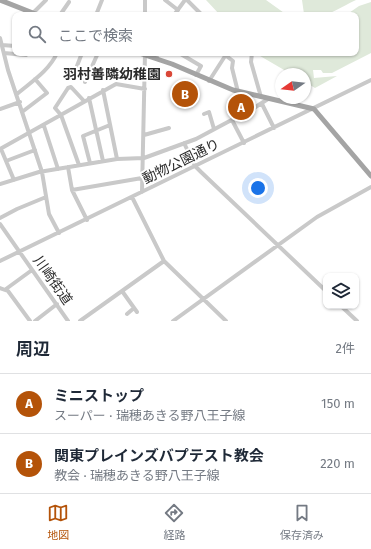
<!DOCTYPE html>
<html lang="ja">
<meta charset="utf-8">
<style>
body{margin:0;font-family:"Fira Sans","Noto Sans JP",sans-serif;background:#f6f6f7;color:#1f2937}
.controls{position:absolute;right:12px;bottom:12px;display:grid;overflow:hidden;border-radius:8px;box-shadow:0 1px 3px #0004}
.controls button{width:36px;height:36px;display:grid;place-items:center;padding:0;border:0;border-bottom:1px solid #e0e1e3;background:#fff;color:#1f2937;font:20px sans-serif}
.compass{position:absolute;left:275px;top:68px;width:36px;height:36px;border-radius:50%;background:#fff;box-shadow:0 1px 3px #0004;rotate:256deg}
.you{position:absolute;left:258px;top:188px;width:14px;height:14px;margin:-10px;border:3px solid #fff;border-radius:50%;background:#1a73e8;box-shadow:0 0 0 6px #1a73e833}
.badge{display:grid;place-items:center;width:26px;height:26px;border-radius:50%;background:#b45309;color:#fff;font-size:13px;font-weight:700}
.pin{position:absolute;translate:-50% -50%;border:2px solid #fff;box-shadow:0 1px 4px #0006}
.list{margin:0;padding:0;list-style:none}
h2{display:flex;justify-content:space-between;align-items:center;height:52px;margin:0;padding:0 16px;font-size:17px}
h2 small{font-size:13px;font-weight:400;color:#747a83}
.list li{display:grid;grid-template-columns:26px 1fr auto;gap:12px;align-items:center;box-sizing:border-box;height:60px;padding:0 16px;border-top:1px solid #e0e1e3}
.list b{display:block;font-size:15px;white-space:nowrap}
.list p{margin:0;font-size:13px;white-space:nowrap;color:#747a83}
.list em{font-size:13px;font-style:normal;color:#747a83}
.icon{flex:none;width:22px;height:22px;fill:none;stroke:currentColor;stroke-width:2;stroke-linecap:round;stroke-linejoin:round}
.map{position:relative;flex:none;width:371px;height:321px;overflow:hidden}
.search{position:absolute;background:#fff;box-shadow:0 1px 3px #0004;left:12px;right:12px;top:12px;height:44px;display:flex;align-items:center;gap:10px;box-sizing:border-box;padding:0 14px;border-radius:8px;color:#747a83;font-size:15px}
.sheet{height:172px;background:#fff}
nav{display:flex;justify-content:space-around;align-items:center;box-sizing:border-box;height:56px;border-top:1px solid #e0e1e3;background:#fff;font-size:11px;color:#747a83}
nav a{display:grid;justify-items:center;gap:2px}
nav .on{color:#b45309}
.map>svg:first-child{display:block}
</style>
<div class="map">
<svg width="371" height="321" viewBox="0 0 371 321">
<rect width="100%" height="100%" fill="#fff"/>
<path fill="#dfe9da" d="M206,0h60l21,15h-67z
M302,0h54c-18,8 -30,20 -52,14z
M371,2v51l-39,20h-9l-2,-3h-8l1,8 23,-2 -22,12 -10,-6v-8h-14l-36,-21h101v-38h-10l13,-9z"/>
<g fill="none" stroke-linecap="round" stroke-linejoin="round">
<path stroke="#c9c9c9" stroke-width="4" d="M145,0v15
M165,0l13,10
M187,0l15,15
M33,13l13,-13
M60,15l9,-13
M96,15l6,-15
M174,15l11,-15
M0,38l8,32 34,102 7,42 10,19
M2,45l13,1
M4,53l22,2 2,-2
M179,53l22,13 -5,9
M252,53l-1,9 10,35
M225,55l8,6 -1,7 6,24
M156,58l2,-5
M77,66l5,-13
M209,81l18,-28
M85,82l13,-29
M103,90l14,69
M17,94c14,-12 32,-23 40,-41
M89,98l14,63
M262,104l12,24
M0,109l20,-7
M22,112l25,-19 -12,-14
M204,114l5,-2 5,17
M232,120l12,23
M44,126l14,43
M144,135l25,-7
M184,143l11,23 6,6 125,119
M0,149l116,-65 29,5
M1,149l13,31
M6,161l29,-11
M90,163l-7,-27 27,-11
M79,165l-18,-50 -6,-7 13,-20 3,-1 13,14
M68,167l4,23 15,30
M0,184l39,-12 78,-13 27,-1 52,-19 58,-31 14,-9
M72,190l70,-12
M142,192l3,-139
M132,197l32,64 62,60
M0,218l17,-9 29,-12
M0,224l68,97
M0,261l371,-181
M0,288l8,3 22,30
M6,289l26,-19
M122,291l15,21
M341,306l16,15
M127,314l7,-6
M35,321l22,-17
M80,321l84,-60
M173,321l144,-104 54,-30"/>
<path stroke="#a4a4a4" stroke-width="5" d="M0,0l38,15
M139,53l33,11 61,26 81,19 57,67"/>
</g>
<circle fill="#da4737" stroke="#fff" stroke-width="1.5" cx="169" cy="74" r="4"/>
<g text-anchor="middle" stroke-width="4" stroke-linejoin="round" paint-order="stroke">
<g font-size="14" font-weight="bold" fill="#2c2c2c" stroke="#fff" text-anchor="end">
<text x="161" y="79">羽村善隣幼稚園</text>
</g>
<g font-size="14" fill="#2c2c2c" stroke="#fff">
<text transform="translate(181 161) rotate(-26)" y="5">動物公園通り</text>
<text transform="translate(53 280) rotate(55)" y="5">川崎街道</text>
</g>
</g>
</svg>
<div class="controls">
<button><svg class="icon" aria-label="layers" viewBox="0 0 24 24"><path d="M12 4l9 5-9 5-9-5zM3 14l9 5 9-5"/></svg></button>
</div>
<svg class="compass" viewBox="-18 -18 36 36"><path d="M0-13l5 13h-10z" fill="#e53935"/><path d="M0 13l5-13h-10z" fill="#747a83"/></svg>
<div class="you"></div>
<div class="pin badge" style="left:241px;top:107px">A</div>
<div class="pin badge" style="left:185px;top:94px">B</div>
<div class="search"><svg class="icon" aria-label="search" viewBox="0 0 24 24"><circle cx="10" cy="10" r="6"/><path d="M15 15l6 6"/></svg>ここで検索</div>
</div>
<section class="sheet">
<h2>周辺<small>2件</small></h2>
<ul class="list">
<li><span class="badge">A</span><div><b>ミニストップ</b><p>スーパー · 瑞穂あきる野八王子線</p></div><em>150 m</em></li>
<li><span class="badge">B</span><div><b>関東プレインズバプテスト教会</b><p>教会 · 瑞穂あきる野八王子線</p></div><em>220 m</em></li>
</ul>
</section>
<nav>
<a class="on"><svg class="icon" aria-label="map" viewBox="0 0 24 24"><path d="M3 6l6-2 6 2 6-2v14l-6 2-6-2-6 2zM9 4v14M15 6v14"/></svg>地図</a>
<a><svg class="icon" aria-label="directions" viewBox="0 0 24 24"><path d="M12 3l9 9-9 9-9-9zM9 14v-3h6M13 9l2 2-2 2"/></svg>経路</a>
<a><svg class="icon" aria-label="saved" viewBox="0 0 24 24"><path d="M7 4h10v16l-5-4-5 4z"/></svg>保存済み</a>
</nav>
